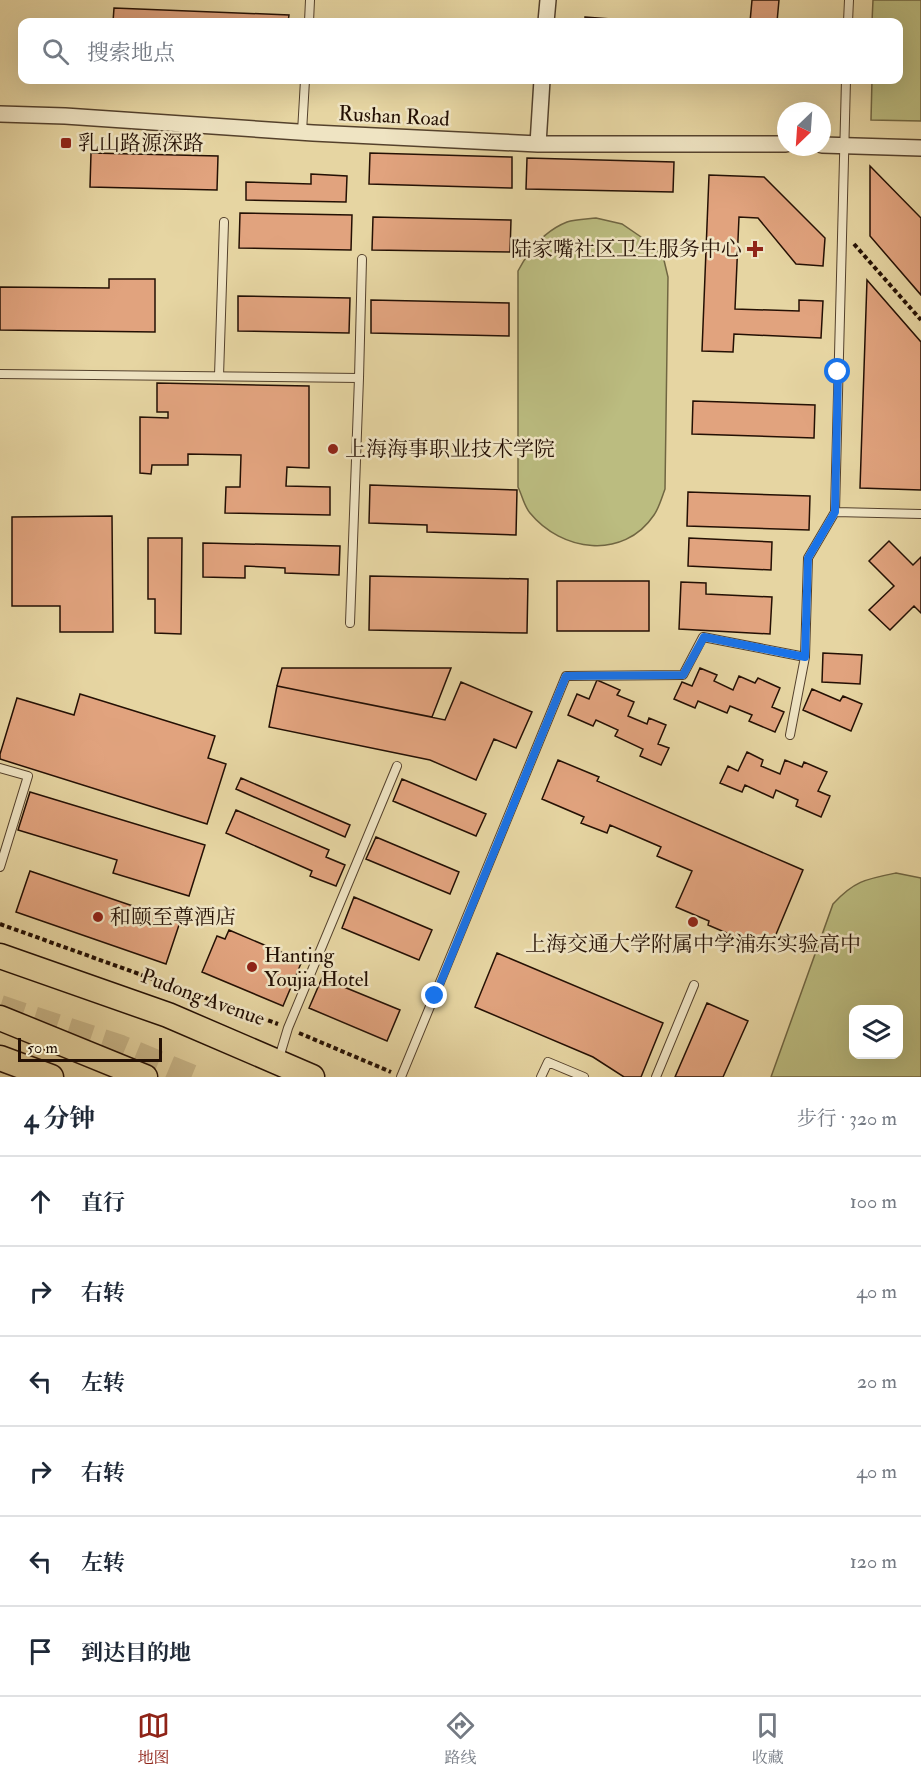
<!DOCTYPE html>
<html lang="zh">
<meta charset="utf-8">
<style>
body{margin:0;font-family:"IM FELL Double Pica","Noto Serif SC",serif;background:#f2f2f3;color:#1f2937}
.controls{position:absolute;right:18px;bottom:18px;display:grid;overflow:hidden;border-radius:12px;box-shadow:0 6px 24px #0002}
.controls button{width:54px;height:54px;display:grid;place-items:center;padding:0;border:0;border-bottom:2px solid #e0e1e3;background:#fff;color:#1f2937;font:30px sans-serif}
.compass{position:absolute;left:777px;top:102px;width:54px;height:54px;border-radius:50%;background:#fff;box-shadow:0 6px 24px #0002;rotate:205deg}
.scale{position:absolute;left:18px;bottom:15px;width:144px;box-sizing:border-box;padding-left:6px;border:3px solid #241004;border-top:0;font-size:16px;line-height:21px;white-space:nowrap;color:#241004;-webkit-text-stroke:4px #efe4c3;paint-order:stroke}
.stop{position:absolute;width:18px;height:18px;margin:-14px;border:4px solid #1a73e8;border-radius:50%;background:#fff}
.stop.end{background:#1a73e8;border-color:#fff;box-shadow:0 2px 6px #0008}
.list{margin:0;padding:0;list-style:none}
h2{display:flex;justify-content:space-between;align-items:center;height:78px;margin:0;padding:0 24px;font-size:26px}
h2 small{font-size:20px;font-weight:400;color:#747a83}
.list li{display:grid;grid-template-columns:39px 1fr auto;gap:18px;align-items:center;box-sizing:border-box;height:90px;padding:0 24px;border-top:2px solid #e0e1e3}
.list b{display:block;font-size:22px;white-space:nowrap}
.list em{font-size:20px;font-style:normal;color:#747a83}
.icon{flex:none;width:33px;height:33px;fill:none;stroke:currentColor;stroke-width:2;stroke-linecap:round;stroke-linejoin:round}
.map{position:relative;flex:none;width:921px;height:1077px;overflow:hidden}
.search{position:absolute;background:#fff;box-shadow:0 6px 24px #0002;left:18px;right:18px;top:18px;height:66px;display:flex;align-items:center;gap:15px;box-sizing:border-box;padding:0 21px;border-radius:12px;color:#747a83;font-size:22px}
.sheet{height:618px;background:#fff}
nav{display:flex;justify-content:space-around;align-items:center;box-sizing:border-box;height:84px;border-top:2px solid #e0e1e3;background:#fff;font-size:16px;color:#747a83}
nav a{display:grid;justify-items:center;gap:3px}
nav .on{color:#8f2418}
.map>svg:first-child{display:block}
</style>
<div class="map">
<svg width="921" height="1077" viewBox="0 0 921 1077">
<rect width="100%" height="100%" fill="#e6d5a2"/>
<filter id="stains"><feTurbulence type="fractalNoise" baseFrequency=".00333" numOctaves="4"/><feColorMatrix values="0 0 0 0 .2 0 0 0 0 .09 0 0 0 0 .02 0 0 0 .5 -.17"/></filter>
<radialGradient id="worn" r=".72"><stop offset=".6" stop-color="#630" stop-opacity="0"/><stop offset="1" stop-color="#630" stop-opacity=".3"/></radialGradient>
<path fill="#bbbc80" stroke="#706642" stroke-width="1.5" fill-rule="evenodd" d="M873,0h48v121l-50,-1 1,-40h26v-58h-26z
M596,218l26,6 22,15 19,17 5,21 -3,212c-3,8 -6,19 -11,26 -31,46 -93,36 -124,-2 -6,-7 -8,-18 -12,-26v-216c11,-21 26,-40 49,-49 8,-3 20,-3 29,-4z
M896,873l25,5v199h-150l62,-173c21,-23 33,-25 63,-31zM854,1010h44v44h-44z"/>
<path fill="#e1a37e" stroke="#241004" stroke-width="1.5" d="M752,0h27l-2,22h-27z
M114,8l175,7 -1,7h-175z
M585,17l66,5h-66z
M333,19l94,3h-94z
M91,153l127,3 -1,34 -127,-3z
M370,153l142,4v31l-143,-4z
M527,158l147,4 -1,30 -147,-3z
M870,166l51,52v77l-51,-59z
M311,174l36,2 -1,26 -100,-2v-18l65,2z
M709,175l55,2 61,61 -2,28 -27,-2 -38,-46 -19,-1 -4,92 64,2v-11l24,1 -2,37 -87,-4 -1,18 -31,-1z
M240,213l112,2 -1,35 -112,-2z
M373,217l138,3 -1,32 -138,-2z
M109,279h46v53l-155,-2v-43l109,1z
M867,280l54,62v148l-61,-2z
M238,296l112,2 -1,35 -111,-2z
M371,300l138,3v33l-138,-3z
M157,383l152,3v82l-22,-1 -1,19 44,1v28l-105,-2 1,-26h14l1,-32 -53,-1v11h-36l-1,9 -11,-1v-56l28,1v-6h-11z
M693,401l122,4 -1,33 -122,-4z
M370,485l147,5 -1,45 -89,-3v-7l-58,-2z
M688,492l122,4 -1,34 -122,-4z
M112,516l1,116h-53v-26h-48v-89z
M148,538h34l-1,96 -26,-1v-34h-7z
M689,538l83,4 -1,28 -83,-4z
M889,541l24,24 8,-8v56l-7,-7 -24,24 -21,-20 25,-24 -25,-25z
M203,543l137,3 -1,29 -54,-2v-5l-40,-2v12l-42,-1z
M370,576l158,3 -1,54 -158,-3z
M557,581h92v50h-92z
M681,582l25,1v11l66,3 -2,37 -91,-5z
M823,653l39,2 -2,29 -38,-2z
M282,668h169l-19,49 -155,-31z
M700,668l17,7 -3,6 19,9 6,-14 16,7 3,-5 22,10 -8,19 12,5 -9,20 -26,-11 3,-6 -22,-9 -3,7 -29,-12 -3,7 -21,-9 8,-17 10,4z
M597,680l23,10 -3,5 17,7 -6,14 19,8 2,-6 17,7 -8,19 11,4 -8,17 -21,-9 3,-7 -28,-13 3,-6 -22,-10 -3,6 -25,-11 9,-21 12,5z
M461,682l71,30 -16,36 -22,-9 -18,41 -46,-20 -161,-33 8,-41 168,34z
M812,689l28,12 3,-5 19,8 -11,27 -48,-21z
M80,694l135,42 -7,22 18,6 -19,60 -207,-65v-5l17,-56 57,17z
M747,752l16,8 -2,6 19,8 5,-14 17,7 2,-5 23,10 -9,19 12,5 -9,21 -25,-11 2,-6 -22,-10 -3,8 -28,-13 -3,7 -22,-9 8,-17 10,5z
M558,760l41,17 -2,4 206,89 -34,81 -61,-26 1,-4 -33,-14 16,-36 -35,-15 4,-9 -51,-22 -3,8 -26,-10 3,-6 -42,-18z
M241,778l109,47 -5,12 -109,-48z
M402,779l84,35 -10,22 -83,-35z
M30,792l175,53 -16,51 -76,-23 4,-13 -99,-30z
M236,810l93,40 -3,7 19,8 -9,21 -26,-10 2,-5 -86,-38z
M376,837l83,35 -9,22 -84,-35z
M30,871l150,51 -14,42 -150,-52z
M354,897l78,33 -13,30 -77,-32z
M229,930l73,31 -19,45 -81,-34 15,-36 8,3z
M497,953l166,70 -22,54h-17l-31,-20 -118,-50z
M322,978l78,32 -13,31 -78,-33z
M707,1003l41,18 -25,56h-48z"/>
<g fill="none" stroke-linecap="round" stroke-linejoin="round">
<path stroke="#c9b78a" stroke-width="24" stroke-dasharray="24 12" stroke-linecap="butt" d="M0,1007l121,40 72,30"/>
<g stroke="#54412c" stroke-width="10">
<path id="lane" d="M309,22l1,-22
M848,22l1,-22
M846,80l-11,432 86,2
M302,132l3,-52
M0,374l359,4 -9,245
M219,376l5,-154
M359,378l3,-119
M790,735l15,-78
M0,768l28,8 -28,91
M279,1058l9,-30 109,-262
M401,1077l165,-401 117,-1 20,-38 102,20 3,-99 27,-46
M541,1077l7,-15 36,15
M656,1077l38,-92"/>
</g>
<g stroke="#54412c" stroke-width="18">
<path id="street" d="M546,22l2,-22
M0,114l65,2 248,17 225,11h248
M538,144l4,-64
M822,145l99,3"/>
</g>
<g stroke="#241004" stroke-width="27">
<path id="primary" d="M0,956l168,59 144,62
M0,1018l145,59
M0,1058l51,19"/>
</g>
<path stroke="#241004" stroke-width="4" stroke-dasharray="4.5 3" stroke-linecap="butt" d="M854,244l67,76
M0,924l278,100
M299,1033l92,39"/>
<use href="#lane" stroke="#efe4c3" stroke-width="8"/>
<use href="#street" stroke="#efe4c3" stroke-width="15"/>
<use href="#primary" stroke="#e6d5a2" stroke-width="24"/>
</g>
<g fill="none" stroke-linecap="round" stroke-linejoin="round">
<path stroke="#1a73e8" stroke-width="8" d="M435,996l131,-320 117,-1 21,-38 101,20 3,-99 27,-46 3,-140"/>
</g>
<g fill="#8f2418" stroke="#efe4c3" stroke-width="2">
<rect x="60" y="137" width="12" height="12" rx="3"/>
<path d="M752 240h6v6h6v6h-6v6h-6v-6h-6v-6h6z"/>
<circle cx="333" cy="449" r="6"/>
<circle cx="98" cy="917" r="6"/>
<circle cx="693" cy="922" r="6"/>
<circle cx="252" cy="967" r="6"/>
</g>
<g text-anchor="middle" stroke-width="5" stroke-linejoin="round" paint-order="stroke">
<g font-size="21" fill="#241004" stroke="#efe4c3">
<text transform="translate(394 116) rotate(3)" y="7">Rushan Road</text>
<text transform="translate(203 997) rotate(20)" y="7">Pudong Avenue</text>
</g>
<g font-size="21" fill="#241004" stroke="#efe4c3" text-anchor="start">
<text x="78" y="150">乳山路源深路</text>
<text x="742" y="256" text-anchor="end">陆家嘴社区卫生服务中心</text>
<text x="345" y="456">上海海事职业技术学院</text>
<text x="110" y="924">和颐至尊酒店</text>
<text x="693" y="951" text-anchor="middle">上海交通大学附属中学浦东实验高中</text>
<text x="264" y="962">Hanting<tspan x="264" dy="24">Youjia Hotel</tspan></text>
</g>
</g>
<rect width="100%" height="100%" filter="url(#stains)"/>
<rect width="100%" height="100%" fill="url(#worn)"/>
</svg>
<div class="controls">
<button><svg class="icon" aria-label="layers" viewBox="0 0 24 24"><path d="M12 4l9 5-9 5-9-5zM3 14l9 5 9-5"/></svg></button>
</div>
<svg class="compass" viewBox="-18 -18 36 36"><path d="M0-13l5 13h-10z" fill="#e53935"/><path d="M0 13l5-13h-10z" fill="#747a83"/></svg>
<div class="scale">50 m</div>
<div class="stop" style="left:838px;top:372px"></div>
<div class="stop end" style="left:435px;top:996px"></div>
<div class="search"><svg class="icon" aria-label="search" viewBox="0 0 24 24"><circle cx="10" cy="10" r="6"/><path d="M15 15l6 6"/></svg>搜索地点</div>
</div>
<section class="sheet">
<h2>4 分钟<small>步行 · 320 m</small></h2>
<ul class="list">
<li><svg class="icon" aria-label="ahead" viewBox="0 0 24 24"><path d="M12 20V5M6 11l6-6 6 6"/></svg><div><b>直行</b></div><em>100 m</em></li>
<li><svg class="icon" aria-label="right" viewBox="0 0 24 24"><path d="M7 20v-9h11M14 6l5 5-5 5"/></svg><div><b>右转</b></div><em>40 m</em></li>
<li><svg class="icon" aria-label="left" viewBox="0 0 24 24"><path d="M17 20v-9H6M10 6l-5 5 5 5"/></svg><div><b>左转</b></div><em>20 m</em></li>
<li><svg class="icon" aria-label="right" viewBox="0 0 24 24"><path d="M7 20v-9h11M14 6l5 5-5 5"/></svg><div><b>右转</b></div><em>40 m</em></li>
<li><svg class="icon" aria-label="left" viewBox="0 0 24 24"><path d="M17 20v-9H6M10 6l-5 5 5 5"/></svg><div><b>左转</b></div><em>120 m</em></li>
<li><svg class="icon" aria-label="arrive" viewBox="0 0 24 24"><path d="M6 21V4h12l-3 4 3 4H6"/></svg><div><b>到达目的地</b></div></li>
</ul>
</section>
<nav>
<a class="on"><svg class="icon" aria-label="map" viewBox="0 0 24 24"><path d="M3 6l6-2 6 2 6-2v14l-6 2-6-2-6 2zM9 4v14M15 6v14"/></svg>地图</a>
<a><svg class="icon" aria-label="directions" viewBox="0 0 24 24"><path d="M12 3l9 9-9 9-9-9zM9 14v-3h6M13 9l2 2-2 2"/></svg>路线</a>
<a><svg class="icon" aria-label="saved" viewBox="0 0 24 24"><path d="M7 4h10v16l-5-4-5 4z"/></svg>收藏</a>
</nav>
